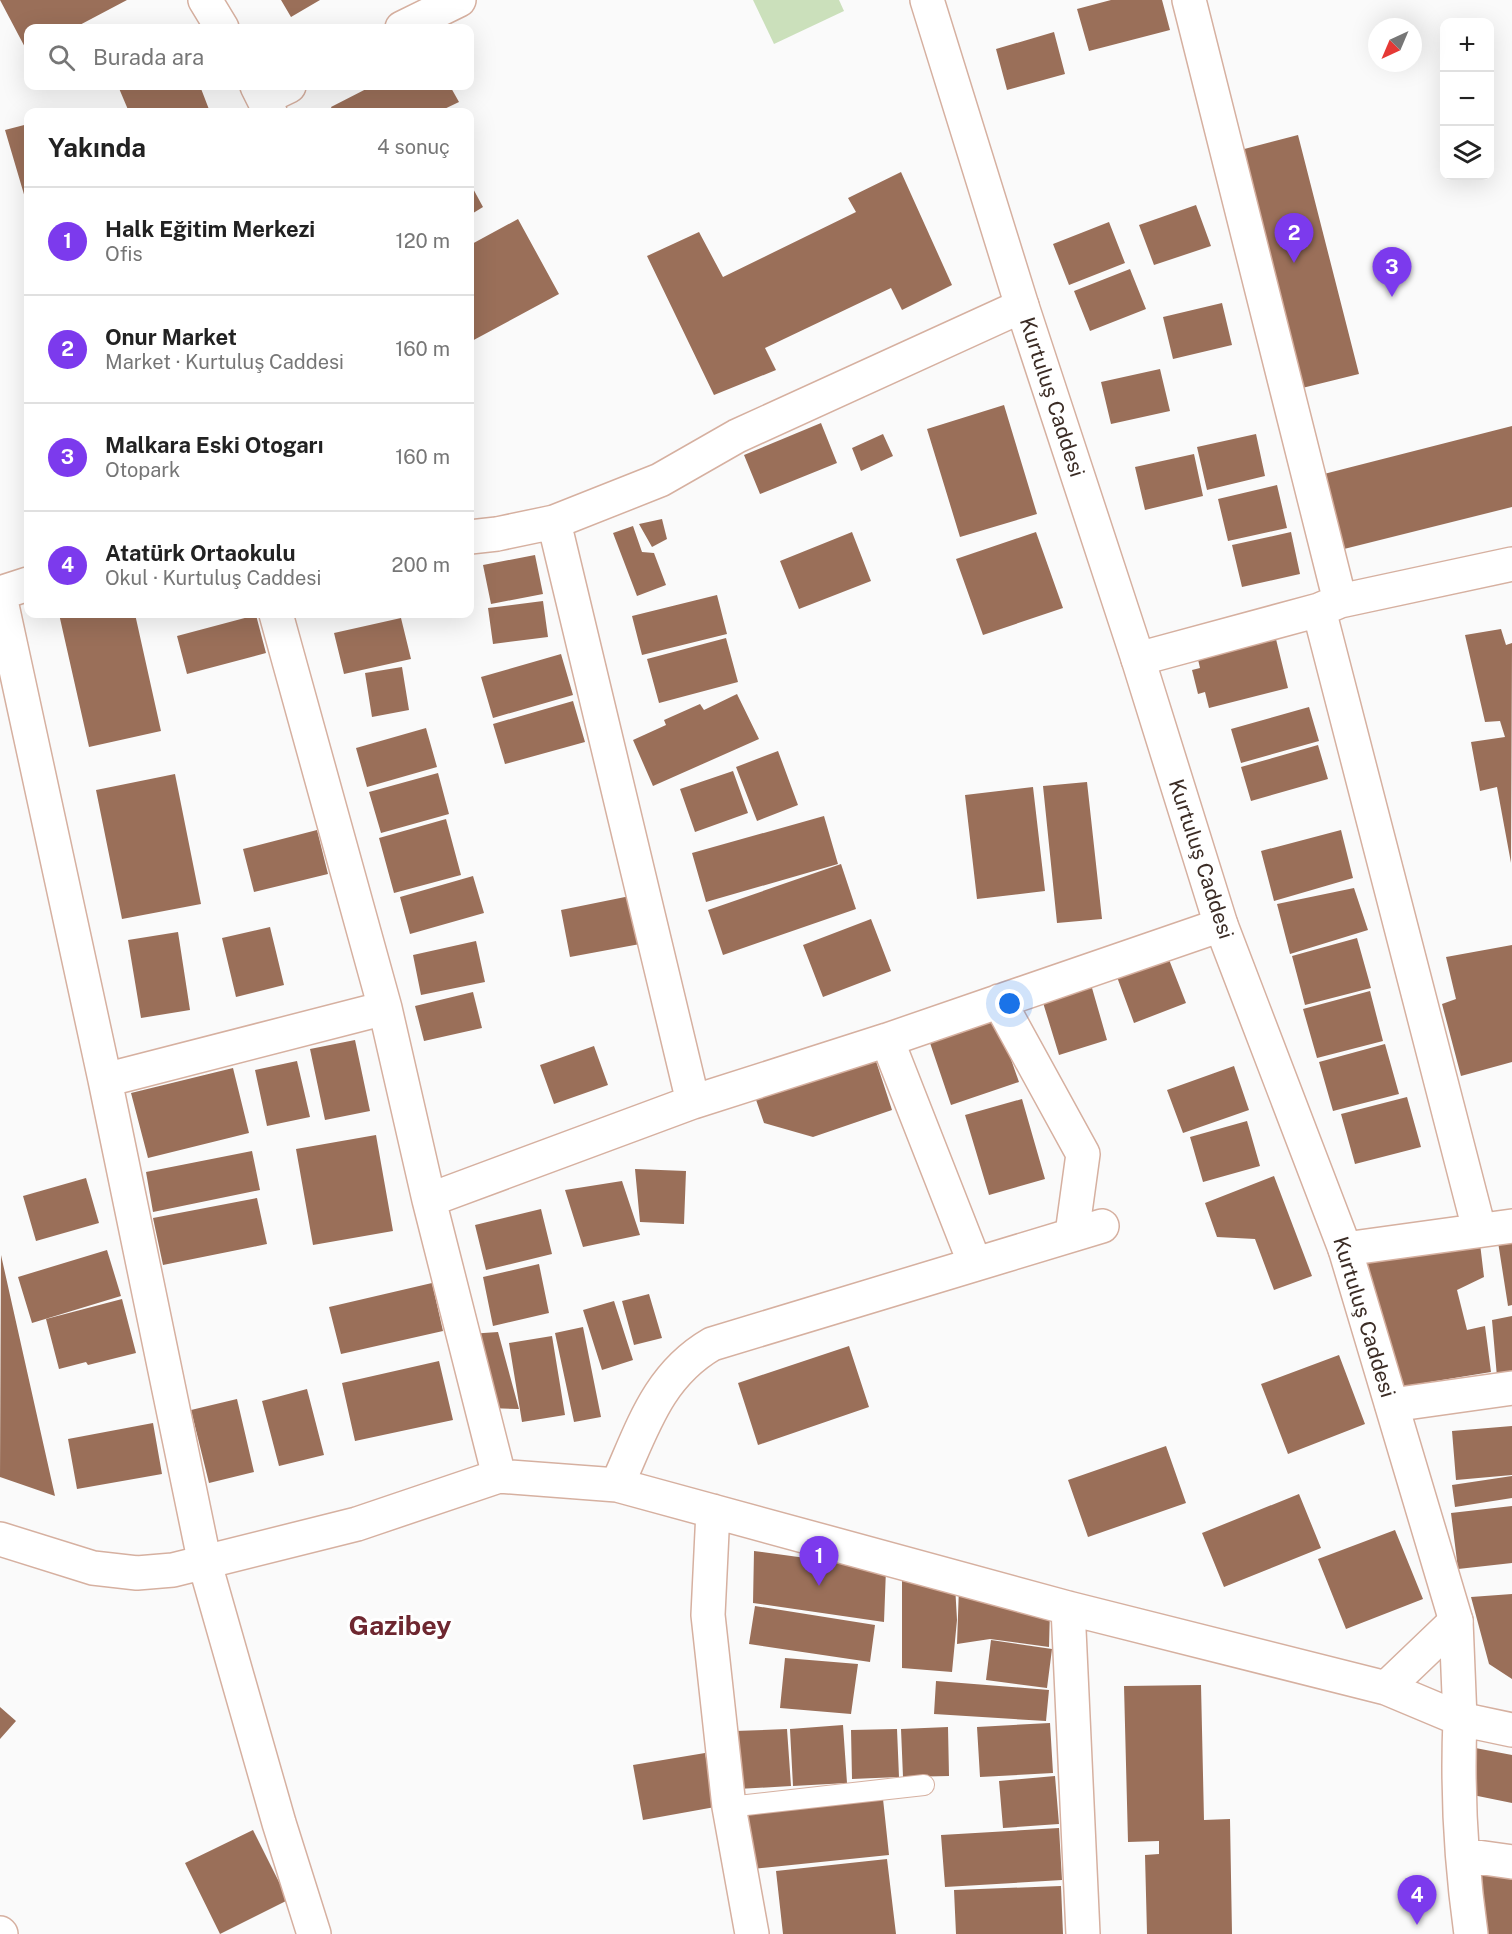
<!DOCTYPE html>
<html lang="tr">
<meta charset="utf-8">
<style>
body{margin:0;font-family:"Public Sans",sans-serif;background:#f6f6f6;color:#222}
.controls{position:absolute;right:18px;top:18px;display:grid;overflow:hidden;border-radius:12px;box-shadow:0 6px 24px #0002}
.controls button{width:54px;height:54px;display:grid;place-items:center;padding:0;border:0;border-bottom:2px solid #e0e0e0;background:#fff;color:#222;font:30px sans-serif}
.compass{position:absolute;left:1368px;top:18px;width:54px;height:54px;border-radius:50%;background:#fff;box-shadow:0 6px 24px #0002;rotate:224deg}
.you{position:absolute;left:1010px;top:1004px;width:21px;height:21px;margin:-15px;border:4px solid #fff;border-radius:50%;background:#1a73e8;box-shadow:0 0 0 9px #1a73e833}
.badge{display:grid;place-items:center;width:39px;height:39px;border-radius:50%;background:#7c3aed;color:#fff;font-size:20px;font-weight:700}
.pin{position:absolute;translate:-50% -50px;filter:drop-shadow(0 2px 3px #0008)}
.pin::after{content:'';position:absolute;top:32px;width:21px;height:18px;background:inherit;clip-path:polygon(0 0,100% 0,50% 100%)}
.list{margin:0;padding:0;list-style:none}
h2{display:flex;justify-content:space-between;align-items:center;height:78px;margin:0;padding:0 24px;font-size:26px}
h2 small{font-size:20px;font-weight:400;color:#767676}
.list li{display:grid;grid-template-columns:39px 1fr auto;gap:18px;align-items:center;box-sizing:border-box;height:108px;padding:0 24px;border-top:2px solid #e0e0e0}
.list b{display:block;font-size:22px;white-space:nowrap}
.list p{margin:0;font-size:20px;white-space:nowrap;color:#767676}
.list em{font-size:20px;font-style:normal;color:#767676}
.icon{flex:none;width:33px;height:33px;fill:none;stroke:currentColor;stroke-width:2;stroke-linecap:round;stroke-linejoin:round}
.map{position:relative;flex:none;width:1512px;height:1934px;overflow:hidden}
.search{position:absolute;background:#fff;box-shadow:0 6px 24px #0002;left:24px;top:24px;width:450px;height:66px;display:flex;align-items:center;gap:15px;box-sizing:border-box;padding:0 21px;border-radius:12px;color:#767676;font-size:22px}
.panel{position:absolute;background:#fff;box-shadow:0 6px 24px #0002;left:24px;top:108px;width:450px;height:510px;border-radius:12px}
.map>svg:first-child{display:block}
</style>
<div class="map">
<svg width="1512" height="1934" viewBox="0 0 1512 1934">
<rect width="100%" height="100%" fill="#fafafa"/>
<path fill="#cbe0bb" d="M753,0h86l5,11 -70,33z"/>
<path fill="#9a6f59" d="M0,0h127l-53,28h-46v25z
M281,0h39l-29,17z
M1111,0h51l8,30 -81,21 -12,-42z
M1054,32l11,42 -58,16 -11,-41z
M118,86h82l10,26h-81z
M372,86h78l9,16 -21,10h-105l-2,-5z
M28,124v84l-23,-78z
M1298,135l61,239 -69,17 -61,-238z
M901,172l51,113 -50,25 -11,-22 -126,60 11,22 -62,25 -67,-139 52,-24 24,45 133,-65 -8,-14z
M470,183l13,24 -13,8z
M1196,205l15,41 -57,19 -15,-40z
M518,219l41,75 -89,48v-97z
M1109,222l16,41 -56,22 -16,-41z
M1130,269l16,40 -56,22 -16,-40z
M1222,303l10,42 -59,14 -10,-42z
M1160,369l10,42 -59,13 -10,-42z
M1004,405l33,109 -77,23 -33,-108z
M821,423l16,40 -77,31 -16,-39z
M1512,426v81l-172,43 -20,-75z
M883,434l10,22 -32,15 -9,-23z
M1256,434l9,42 -58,14 -10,-43z
M1194,454l9,42 -58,14 -10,-43z
M1277,485l10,43 -59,13 -10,-42z
M662,519l5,20 -15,8 -13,-23z
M633,526l9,26 12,1 12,32 -29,11 -24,-63z
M852,532l19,49 -72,28 -19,-48z
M1036,532l27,76 -80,27 -27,-76z
M1291,532l9,42 -58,13 -10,-42z
M535,555l8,39 -52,10 -8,-39z
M717,595l10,39 -85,21 -10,-39z
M543,601l5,36 -55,7 -5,-36z
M59,614h76l26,117 -72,16z
M256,615l10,38 -79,21 -10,-38z
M401,618l10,41 -67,15 -10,-41z
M1501,629l5,16 6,-2 -1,220 -14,-76 -17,4 -9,-49 34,-5 -5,-16 -15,1 -20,-87z
M1274,631l14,57 -79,20 -4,-16 -7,2 -6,-24 8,-2 -4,-17z
M726,638l12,44 -79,21 -12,-44z
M561,654l12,41 -80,23 -12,-41z
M402,667l7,43 -37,7 -7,-44z
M737,694l22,45 -106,47 -20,-46 33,-15 -2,-5 36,-16 4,6z
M573,701l12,41 -80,22 -12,-40z
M1309,707l10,34 -78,22 -10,-34z
M426,728l11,39 -70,20 -11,-39z
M1318,745l10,34 -77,22 -10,-34z
M778,751l20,54 -41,16 -21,-54z
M733,771l15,42 -53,19 -15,-43z
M438,773l11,41 -68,19 -12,-41z
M175,774l26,130 -79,15 -26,-129z
M1087,782l15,137 -45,4 -14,-137z
M1033,787l12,104 -68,8 -12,-104z
M824,816l14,48 -132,38 -14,-49z
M446,819l15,56 -67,18 -15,-55z
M317,830l11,44 -74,18 -11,-43z
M1341,830l12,48 -79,23 -13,-50z
M841,864l15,45 -133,46 -15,-45z
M473,876l11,37 -74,21 -10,-37z
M1354,888l14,42 -78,24 -13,-50z
M630,896l10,48 -70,13 -9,-47z
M871,919l20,52 -68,26 -20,-52z
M270,927l14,58 -48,12 -14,-59z
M178,932l12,78 -49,8 -13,-78z
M1357,938l14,50 -66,17 -13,-49z
M476,941l9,41 -64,13 -8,-40z
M1512,945v117l-51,14 -19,-72 14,-5 -10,-42z
M1168,957l18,46 -52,20 -17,-46z
M1090,981l17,59 -48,15 -18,-59z
M1370,991l13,50 -66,17 -14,-49z
M473,992l9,36 -58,13 -9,-35z
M995,1014l24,68 -68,23 -23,-68z
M355,1040l15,71 -45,9 -15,-71z
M1385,1044l14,50 -66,17 -14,-49z
M594,1046l14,39 -54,19 -14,-39z
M873,1052l19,58 -79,27 -49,-14 -10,-29z
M297,1061l13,56 -43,9 -12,-56z
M1234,1066l15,44 -66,23 -16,-43z
M233,1068l16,65 -101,25 -17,-65z
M1407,1097l14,50 -66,17 -14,-50z
M1022,1099l23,80 -56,16 -24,-80z
M1247,1121l13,45 -57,16 -13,-45z
M376,1135l17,96 -80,14 -17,-96z
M252,1151l8,39 -107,22 -7,-40z
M635,1169l51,2 -2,53 -44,-2z
M1274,1176l38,100 -38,14 -19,-51 -38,-2 -12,-34z
M86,1178l13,45 -63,18 -13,-45z
M622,1181l18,54 -57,12 -18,-57z
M257,1198l10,46 -104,21 -10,-47z
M541,1209l11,45 -66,16 -11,-45z
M1479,1235l5,42 -27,13 10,40 18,-4 6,46 -92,15 -42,-125z
M1512,1240v65l-4,1 -10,-64z
M107,1250l14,46 -89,27 -14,-46z
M1,1255l54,241 -55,-19z
M539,1264l10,49 -56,13 -10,-49z
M432,1283l11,48 -102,23 -12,-47z
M649,1294l13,44 -28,7 -12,-44z
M122,1299l14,54 -48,12 -2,-3 -27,7 -13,-50z
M614,1301l19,59 -31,10 -19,-60z
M1512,1316v59l-15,2 -5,-57z
M583,1327l18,90 -27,5 -19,-89z
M498,1332l21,77 -31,-1 -19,-74z
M552,1336l13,79 -43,7 -13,-79z
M849,1346l20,61 -111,38 -20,-62z
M1339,1355l26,69 -77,30 -27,-70z
M439,1361l14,59 -98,21 -13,-58z
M307,1389l17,66 -45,11 -17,-65z
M237,1399l17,73 -45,11 -18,-73z
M153,1423l9,51 -85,15 -9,-50z
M1512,1426v49l-56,5 -4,-49z
M1166,1446l20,57 -98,34 -20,-57z
M1512,1476v22l-57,9 -3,-22z
M1299,1494l22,54 -97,39 -22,-54z
M1512,1506v57l-54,6 -7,-56z
M1395,1530l28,69 -77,30 -28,-70z
M754,1551l132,18 -2,53 -131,-19z
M902,1570l53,15 2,35 -5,52 -50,-4z
M959,1587l91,22 -1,38 -59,-8 -33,5z
M1512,1594v85l-23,-15 -18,-67z
M755,1606l120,19 -5,37 -121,-18z
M991,1640l61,9 -5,39 -61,-8z
M785,1658l73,6 -7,50 -71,-6z
M936,1681l113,9 -3,31 -112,-7z
M1201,1685l3,135 26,-1 2,115h-85l-2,-79 14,-1v-13l-31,1 -4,-156z
M0,1707l16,14 -16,18z
M1050,1723l3,50 -73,4 -3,-50z
M843,1725l4,58 -54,3 -3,-57z
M948,1727l1,49 -46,1 -2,-48z
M787,1729l4,57 -53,3 -3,-58z
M897,1729l2,48 -47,2 -1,-49z
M1465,1746l47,9v48l-49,-10z
M705,1753l10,54 -72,13 -10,-55z
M1055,1776l4,48 -56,4 -4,-47z
M883,1799l6,56 -136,14 -7,-55z
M1059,1828l3,52 -117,7 -4,-52z
M253,1830l35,70 -68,34 -35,-71z
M887,1859l9,75h-113l-7,-63z
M1475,1862l37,6v66h-33z
M1061,1886l2,48h-107l-2,-44z"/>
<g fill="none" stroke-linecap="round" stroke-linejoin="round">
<g stroke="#d6b0a0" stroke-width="22">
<path id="service" d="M729,1807l195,-22"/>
</g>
<g stroke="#d6b0a0" stroke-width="36">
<path id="minor" d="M205,0l17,28
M1189,0l151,601 -21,9 160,619
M402,28l57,-28
M257,86l13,26
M264,98l25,-12
M554,522l139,580
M470,537l27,-3 57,-12 106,-42 77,-44 285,-130
M0,593l28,-9
M0,596l105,484
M1340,601l172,-37
M276,614l109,394 44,192 70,276
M1138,659l181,-49
M999,1001l84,153 -11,80
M887,1040l88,224
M429,1200l264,-98 194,-62 334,-115
M1345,1249l167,-23
M1392,1405l120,-17
M617,1485c25,-55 40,-109 95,-141l390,-118
M713,1511l-5,104 21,192 23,127
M0,1539l93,29 44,5 36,-3 184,-46 142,-48 118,9 451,123 318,80 74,31 52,11
M1068,1608l15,326
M1386,1688l70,-67
M1460,1719c-3,72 1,144 11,215
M1463,1855l49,7
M0,1933l1,1
M314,1934l-35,-111 -74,-259 -100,-484 280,-72"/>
</g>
<g stroke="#d6b0a0" stroke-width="36">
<path id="tertiary" d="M927,0l95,306 116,353 83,266 124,324 111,372 4,98"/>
</g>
<use href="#service" stroke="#fff" stroke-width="20"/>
<use href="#minor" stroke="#fff" stroke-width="33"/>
<use href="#tertiary" stroke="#fff" stroke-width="33"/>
</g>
<g text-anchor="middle" stroke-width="6" stroke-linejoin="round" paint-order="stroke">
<g font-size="21" fill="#3b2c25" stroke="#fff">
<text transform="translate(1052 397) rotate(72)" y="7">Kurtuluş Caddesi</text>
<text transform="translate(1201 859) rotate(72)" y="7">Kurtuluş Caddesi</text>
<text transform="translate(1364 1317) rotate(73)" y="7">Kurtuluş Caddesi</text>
</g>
<g font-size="27" font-weight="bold" fill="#6e2730" stroke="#fff">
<text x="400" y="1635">Gazibey</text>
</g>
</g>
</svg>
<div class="controls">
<button>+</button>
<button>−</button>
<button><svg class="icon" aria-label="layers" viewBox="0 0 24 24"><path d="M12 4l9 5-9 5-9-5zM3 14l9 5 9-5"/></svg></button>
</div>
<svg class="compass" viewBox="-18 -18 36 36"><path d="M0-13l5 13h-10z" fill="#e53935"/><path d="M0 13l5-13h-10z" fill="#767676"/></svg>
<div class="you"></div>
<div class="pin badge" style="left:819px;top:1586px">1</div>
<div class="pin badge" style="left:1294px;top:263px">2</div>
<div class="pin badge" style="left:1392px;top:297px">3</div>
<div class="pin badge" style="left:1417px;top:1925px">4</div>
<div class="search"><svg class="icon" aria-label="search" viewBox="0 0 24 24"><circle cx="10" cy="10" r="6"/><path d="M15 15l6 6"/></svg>Burada ara</div>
<section class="panel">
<h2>Yakında<small>4 sonuç</small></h2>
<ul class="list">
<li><span class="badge">1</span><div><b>Halk Eğitim Merkezi</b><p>Ofis</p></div><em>120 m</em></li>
<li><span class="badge">2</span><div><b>Onur Market</b><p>Market · Kurtuluş Caddesi</p></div><em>160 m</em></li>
<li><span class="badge">3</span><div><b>Malkara Eski Otogarı</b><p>Otopark</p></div><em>160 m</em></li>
<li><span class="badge">4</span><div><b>Atatürk Ortaokulu</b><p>Okul · Kurtuluş Caddesi</p></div><em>200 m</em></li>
</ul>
</section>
</div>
